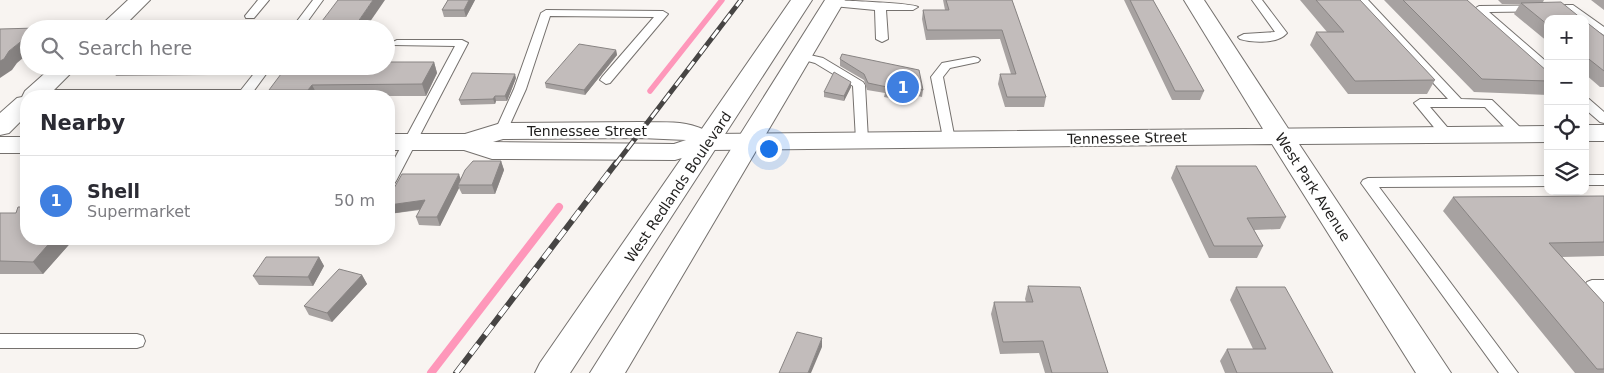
<!DOCTYPE html>
<meta charset="utf-8">
<style>
body{margin:0;font-family:"DejaVu Sans",sans-serif;background:#f7f7f7;color:#2b2b33}
.controls{position:absolute;right:15px;top:15px;display:grid;overflow:hidden;border-radius:10px;box-shadow:0 2px 12px #0003}
.controls button{width:45px;height:45px;display:grid;place-items:center;padding:0;border:0;border-bottom:1px solid #e1e1e2;background:#fff;color:#2b2b33;font:25px sans-serif}
.you{position:absolute;left:768px;top:148px;width:18px;height:18px;margin:-12px;border:4px solid #fff;border-radius:50%;background:#1a73e8;box-shadow:0 0 0 8px #1a73e833}
.badge{display:grid;place-items:center;width:32px;height:32px;border-radius:50%;background:#0b8043;color:#fff;font-size:16px;font-weight:700}
.pin{position:absolute;translate:-50% -50%;border:2px solid #fff;box-shadow:0 1px 5px #0006}
.list{margin:0;padding:0;list-style:none}
h2{display:flex;justify-content:space-between;align-items:center;height:65px;margin:0;padding:0 20px;font-size:21px}
h2 small{font-size:16px;font-weight:400;color:#7c7c81}
.list li{display:grid;grid-template-columns:32px 1fr auto;gap:15px;align-items:center;box-sizing:border-box;height:90px;padding:0 20px;border-top:1px solid #e1e1e2}
.list b{display:block;font-size:19px;white-space:nowrap}
.list p{margin:0;font-size:16px;white-space:nowrap;color:#7c7c81}
.list em{font-size:16px;font-style:normal;color:#7c7c81}
.icon{flex:none;width:28px;height:28px;fill:none;stroke:currentColor;stroke-width:2;stroke-linecap:round;stroke-linejoin:round}
.map{position:relative;flex:none;width:1604px;height:373px;overflow:hidden}
.search{position:absolute;background:#fff;box-shadow:0 2px 12px #0003;left:20px;top:20px;width:375px;height:55px;display:flex;align-items:center;gap:12px;box-sizing:border-box;padding:0 18px;border-radius:28px;color:#7c7c81;font-size:19px}
.panel{position:absolute;background:#fff;box-shadow:0 2px 12px #0003;left:20px;top:90px;width:375px;height:155px;border-radius:20px}
.map>svg:first-child{display:block}
</style>
<div class="map">
<svg width="1604" height="373" viewBox="0 0 1604 373">
<rect width="100%" height="100%" fill="#f8f4f1"/>
<g fill="none" stroke-linecap="round" stroke-linejoin="round">
<path stroke="#fe97ba" stroke-width="5.5" d="M650,91l72,-91"/>
<path stroke="#fe97ba" stroke-width="8" d="M431,373l128,-166"/>
<g stroke="#75716e" stroke-width="2">
<path id="lane" d="M258,0h11l-15,18h-8l-1,-2z
M313,0h10l-21,29h-11z
M835,0c12,1 79,3 83,7l-5,3h-27l2,29 -6,3 -6,-3 -1,-29 -42,-4 -5,-3z
M1252,0h10l25,33c-9,11 -34,10 -47,6l-2,-2 6,-3 31,-2z
M1357,0h11l93,99 31,1 32,31 1,3 -1,3h-10l-29,-30h-55l23,27 -6,4 -5,-1 -28,-34 6,-4h28z
M1573,5l31,22v8l-19,-12v-4h-5l-10,-8 -81,1 59,51v9l-4,-1 -70,-62 5,-3z
M546,10l117,1 5,3 -58,69 -4,1 -6,-4 2,-3 52,-60 -104,-1 -24,73 -19,42 -1,3h-10l-1,-3 19,-42 27,-76z
M397,40h65l6,3 -72,138 -2,3 -5,2v-17l66,-123 -62,-1 -2,-2z
M801,53l22,5 40,24 2,3 3,55 -1,3 -5,1 -6,-4 -3,-54 -38,-23 -18,-5 -2,-2 2,-2z
M974,57l4,1 2,2 -2,2 -28,6 -7,9 12,63 -6,4 -5,-1 -13,-66 11,-14z
M260,66h12l-22,30h-218l-1,-2 6,-4h204z
M1585,98l4,1 15,13v11l-4,-1 -15,-13z
M1585,175h19v10h-19z
M1548,176v10l-169,1 139,186h-19l-138,-190 2,-3 5,-2z
M1592,280h12v26l-6,-2 -14,-18 3,-4z
M0,334h137l6,2 2,5 -2,5 -6,2h-137z"/>
</g>
<g stroke="#75716e" stroke-width="2">
<path id="street" d="M1184,0h20l89,136 -4,6 -9,2 -9,-2z"/>
</g>
<g stroke="#75716e" stroke-width="2">
<path id="secondary" d="M128,0h22l-29,29h-24z
M53,66h25l-30,30h-22v20l-17,17 -9,2v-22l17,-15 5,-1 3,-6z
M641,122c27,1 47,-3 71,12l836,-8v16l-249,2 152,229h-35l-144,-229 -563,6 -34,10 -183,-1 -28,-9h-75v-16h76l36,-11zM641,138l45,2 -12,4 -181,-2 10,-3z
M1585,125h19v16h-19z
M0,137h26v16h-26z"/>
</g>
<g stroke="#75716e" stroke-width="2">
<path id="primary" d="M791,0h21l-242,373h-35l5,-10z
M825,0h20l-220,373h-35z"/>
</g>
<use href="#lane" fill="#fff" fill-rule="evenodd"/>
<use href="#street" fill="#fff" fill-rule="evenodd"/>
<use href="#secondary" fill="#fff" fill-rule="evenodd"/>
<use href="#primary" fill="#fff" fill-rule="evenodd"/>
<g stroke="#474544" stroke-width="5">
<path id="rail-far1" d="M615,165l126,-165"/>
</g>
<g stroke="#474544" stroke-width="6">
<path id="rail" d="M456,373l160,-210"/>
</g>
<use href="#rail-far1" stroke="#fff" stroke-width="3" stroke-dasharray="10" stroke-linecap="butt"/>
<use href="#rail" stroke="#fff" stroke-width="4.5" stroke-dasharray="12" stroke-linecap="butt"/>
</g>
<path fill="#a7a2a1" d="M448,0h27l-9,17h-22l-2,-7z
M943,0h69l34,97 -2,10h-39l-7,-23 2,-10h11l-11,-35 -74,1 -4,-21 1,-9h22z
M1124,0h29l51,91 -4,9h-28z
M1300,0h60l75,80 -8,14h-79l-38,-49 6,-13h11z
M1384,0h83l81,72v23l-74,-3z
M1498,0h46l-1,2 5,17v23l-34,-28 6,-10h-18z
M1591,0h13v10z
M1585,21l19,15v51h-4l-15,-13z
M616,50l1,5 -32,40 -39,-7 -1,-5z
M840,59l83,31 -1,7 -13,-3 -3,7 -22,-4 1,-4 -18,-3 -3,-10 -24,-14z
M434,62l3,11 -11,23h-154l-3,-6z
M110,66h108l-9,9 -93,1z
M516,78l-9,23h-11l-1,3 -34,1 -2,-5z
M851,82v5l-7,14 -20,-4v-5z
M501,161l3,9 -9,24h-33l-3,-6 -19,38 -21,-1 -3,-8 4,-7 -31,4v-17l72,-18z
M1176,166l110,51 -6,12 -26,1 9,16 -6,12h-48l-38,-80z
M1604,196v60l-42,1 42,46v70h-29l-132,-162 10,-14z
M0,213h16l10,26h48l-31,35h-43z
M319,257l5,9 -11,20 -54,-1 -6,-9z
M362,275l5,9 -35,38 -23,-7 -5,-9z
M1028,286l80,87h-63l-6,-20 -39,1 -9,-40 3,-12h32l-1,-3z
M1236,287l97,86h-108l-5,-12 7,-12h26l-23,-49z"/>
<path fill="#888483" d="M373,0h12l-20,29h-12z
M469,0h6l-9,17 -2,-7z
M29,35v18l-12,10 -5,7 -12,8v-17l9,-10z
M616,50l1,5 -32,40 -1,-5z
M434,62l3,11 -11,23 -4,-12z
M204,66h14l-9,9z
M515,74l1,4 -9,23 -2,-5z
M851,82v5l-7,14v-5z
M312,85l6,11h-7l-3,-6z
M910,87l-1,7 -3,7 1,-6z
M495,96l1,5 -1,3 -2,-5z
M501,161l3,9 -9,24 -3,-9z
M459,174l3,9 -4,2 1,3 -19,38 -3,-9z
M425,200l3,8 -39,6v-9z
M53,239h21l-31,35 -10,-12z
M319,257l5,9 -11,20 -5,-9z
M362,275l5,9 -35,38 -5,-9z
M822,338v9l-11,26h-3z"/>
<path fill="#c2bcbb" stroke="#888483" d="M338,0h35l-20,29h-37z
M448,0h21l-5,10h-22z
M946,0h66l34,97h-39l-7,-23h16l-14,-44h-75l-4,-20h26z
M1130,0h23l51,91h-29z
M1316,0h44l75,80 -80,1 -39,-49h28z
M1403,0h64l81,72v9l-66,-2z
M1561,2l21,17h-34v6l-27,-22z
M1585,21l19,15v35l-19,-15z
M37,28l-8,1v6l-20,16 -5,8 -4,2v-32z
M579,44l37,6 -32,40 -39,-7z
M842,54l77,16 4,20 -13,-3 -3,8 -22,-5 2,-3 -19,-4 -4,-9 -24,-15z
M386,62h48l-12,22 -110,1 -4,5h-39l18,-24h99z
M834,72l17,10 -7,14 -20,-4z
M472,73l43,1 -10,22h-10l-2,3 -34,1z
M473,161h28l-9,24h-34l7,-15z
M1176,166h80l30,51 -39,1 16,28h-49z
M402,174h57l-22,43h-21l9,-17 -36,5v-8z
M1604,196v46l-55,1 55,60v66h-7l-144,-172z
M18,207h8v32h27l-20,23 -33,-1v-48h16z
M266,257h53l-11,20 -55,-1z
M339,269l23,6 -35,38 -23,-7z
M1028,286l52,1 28,86h-56l-9,-32 -40,1 -9,-40h39z
M1236,287h49l48,86h-96l-10,-24h39z
M797,332l25,6 -14,35h-29z"/>
<g text-anchor="middle" stroke-width="5" stroke-linejoin="round" paint-order="stroke">
<g font-size="14" fill="#1f1e1d" stroke="#fff">
<text x="587" y="136">Tennessee Street</text>
<text transform="translate(1127 138) rotate(-1)" y="5">Tennessee Street</text>
<text transform="translate(678 187) rotate(-56)" y="5">West Redlands Boulevard</text>
<text transform="translate(1313 187) rotate(57)" y="5">West Park Avenue</text>
</g>
</g>
</svg>
<div class="controls">
<button>+</button>
<button>−</button>
<button><svg class="icon" aria-label="locate" viewBox="0 0 24 24"><circle cx="12" cy="12" r="6"/><path d="M12 2v4M12 18v4M2 12h4M18 12h4"/></svg></button>
<button><svg class="icon" aria-label="layers" viewBox="0 0 24 24"><path d="M12 4l9 5-9 5-9-5zM3 14l9 5 9-5"/></svg></button>
</div>
<div class="you"></div>
<div class="pin badge" style="left:903px;top:87px;background:#3f7fe0">1</div>
<div class="search"><svg class="icon" aria-label="search" viewBox="0 0 24 24"><circle cx="10" cy="10" r="6"/><path d="M15 15l6 6"/></svg>Search here</div>
<section class="panel">
<h2>Nearby<small></small></h2>
<ul class="list">
<li><span class="badge" style="background:#3f7fe0">1</span><div><b>Shell</b><p>Supermarket</p></div><em>50 m</em></li>
</ul>
</section>
</div>
